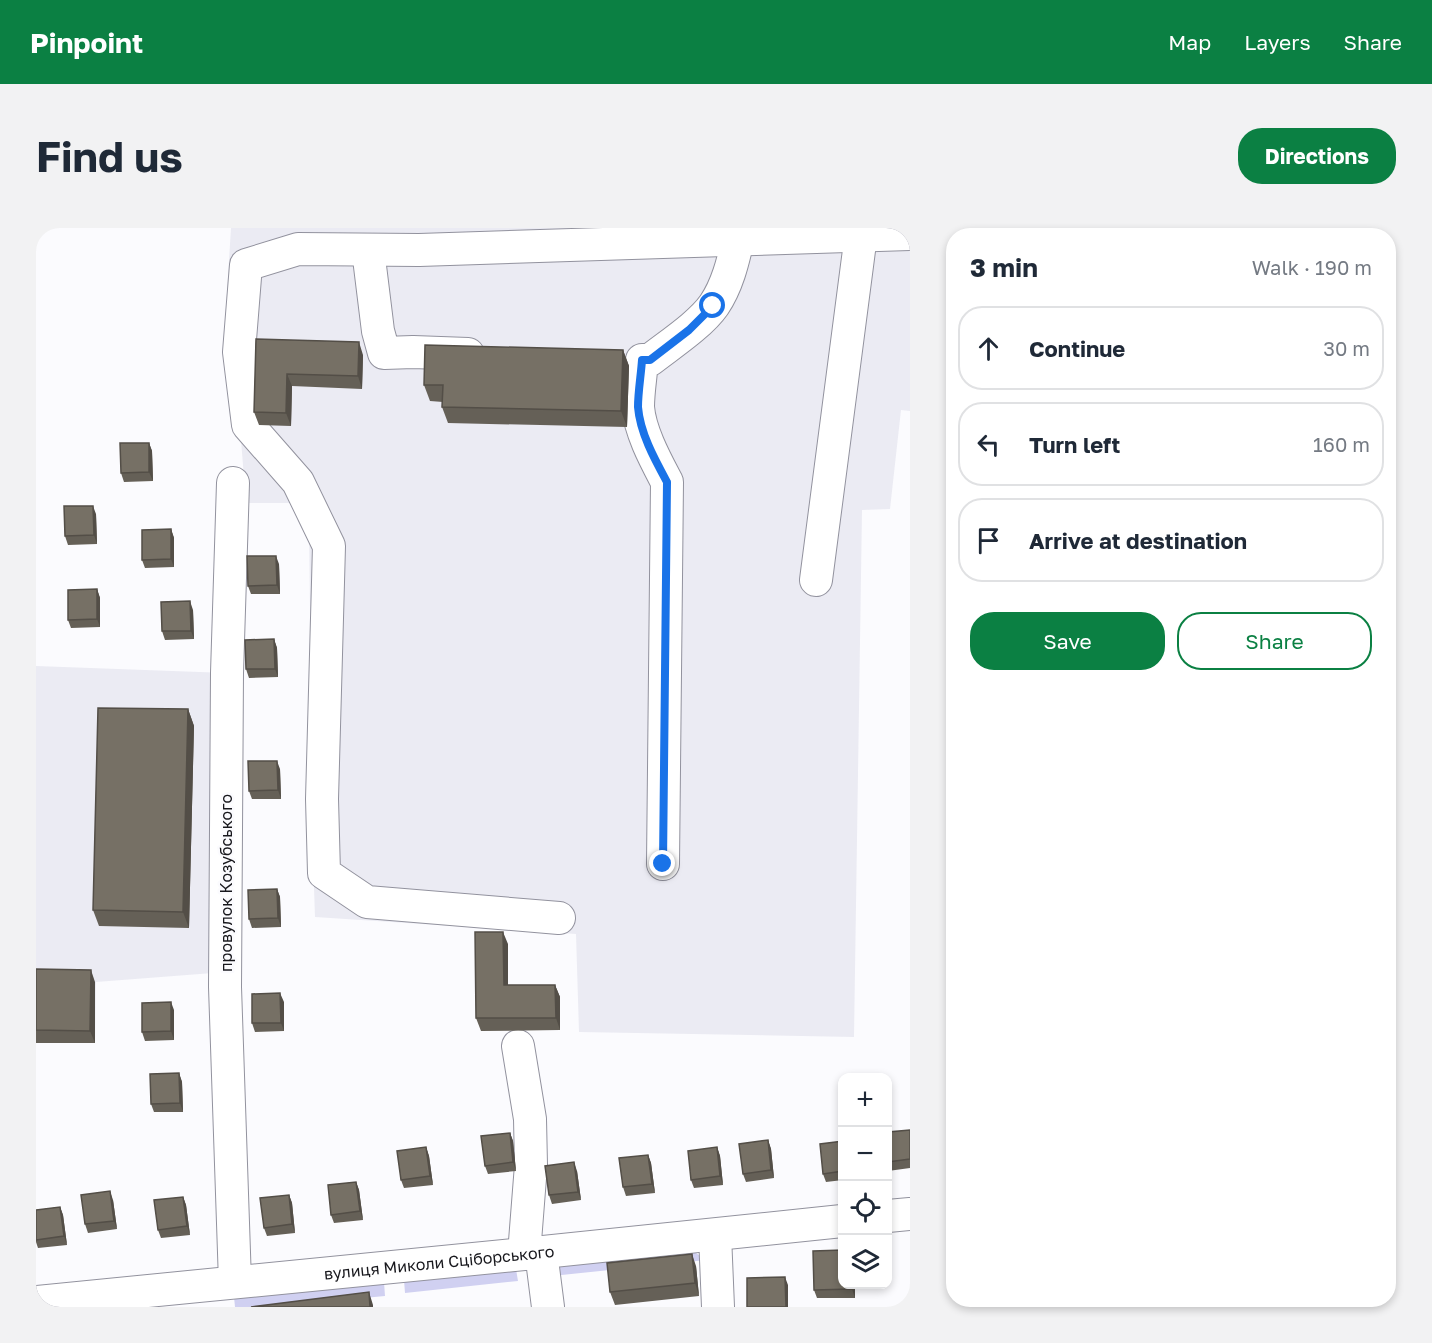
<!DOCTYPE html>
<meta charset="utf-8">
<style>
body{margin:0;font-family:"Golos Text",sans-serif;background:#f2f2f3;color:#1f2937}
.controls{position:absolute;right:18px;bottom:18px;display:grid;overflow:hidden;border-radius:12px;box-shadow:0 3px 9px #0003}
.controls button{width:54px;height:54px;display:grid;place-items:center;padding:0;border:0;border-bottom:2px solid #e0e1e3;background:#fff;color:#1f2937;font:30px sans-serif}
.stop{position:absolute;width:18px;height:18px;margin:-14px;border:4px solid #1a73e8;border-radius:50%;background:#fff}
.stop.end{background:#1a73e8;border-color:#fff;box-shadow:0 2px 6px #0008}
.list{margin:0;padding:0;list-style:none}
h2{display:flex;justify-content:space-between;align-items:center;height:78px;margin:0;padding:0 24px;font-size:26px}
h2 small{font-size:20px;font-weight:400;color:#747a83}
.list li{display:grid;grid-template-columns:39px 1fr auto;gap:18px;align-items:center;box-sizing:border-box;height:84px;margin:0 12px 12px;padding:0 12px;border:2px solid #e0e1e3;border-radius:24px}
.list b{display:block;font-size:22px;white-space:nowrap}
.list em{font-size:20px;font-style:normal;color:#747a83}
.actions{display:flex;gap:12px;padding:18px 24px}
.actions a{flex:1;padding:14px 0;border:2px solid #0b8043;border-radius:24px;text-align:center;font-size:21px;color:#0b8043}
.actions .main{background:#0b8043;color:#fff}
.icon{flex:none;width:33px;height:33px;fill:none;stroke:currentColor;stroke-width:2;stroke-linecap:round;stroke-linejoin:round}
.map{position:relative;flex:none;width:874px;height:1079px;overflow:hidden;border-radius:24px}
header{display:flex;align-items:center;gap:36px;box-sizing:border-box;height:84px;padding:0 30px;background:#0b8043;color:#fff}
header strong{font-size:28px}
nav{display:flex;gap:33px;margin-inline-start:auto;font-size:21px}
.intro{display:flex;align-items:center;justify-content:space-between;box-sizing:border-box;height:144px;padding:0 36px}
h1{margin:0;font-size:42px}
.button{padding:15px 27px;border-radius:24px;background:#0b8043;color:#fff;font-size:21px;font-weight:700}
main{display:flex;gap:36px;padding:0 36px}
aside{flex:1;background:#fff;border-radius:24px;box-shadow:0 3px 9px #0003}
.map>svg:first-child{display:block}
</style>
<header>
<strong>Pinpoint</strong>
<nav><a>Map</a><a>Layers</a><a>Share</a></nav>
</header>
<div class="intro"><h1>Find us</h1><a class="button">Directions</a></div>
<main>
<div class="map">
<svg width="874" height="1079" viewBox="0 0 874 1079">
<rect width="100%" height="100%" fill="#fbfbfe"/>
<path fill="#ebebf3" d="M195,0h679v183l-9,-1 -11,99 -28,1 -8,527 -275,-5 -3,-98 -261,-17 -2,-58 -4,-333 -17,-23h-46l-5,-63 -18,-83z
M0,438l191,7 -1,299 -130,10 -1,61h-59z"/>
<path fill="#d0d0f1" d="M655,1024l5,1 10,7 -154,16 -1,-10z
M480,1041l2,12 -113,12 -1,-13z
M348,1054l1,14 -118,11h-32l-1,-10z"/>
<g fill="none" stroke-linecap="round" stroke-linejoin="round">
<g stroke="#92929e" stroke-width="34">
<g id="minor">
<path d="M332,22l10,81 6,22 29,-1 55,2"/>
<path d="M197,255l-6,190 -2,314 10,295"/>
<path d="M780,352l45,-345"/>
<path d="M627,636l4,-382c-11,-21 -27,-50 -29,-75 0,-15 3,-32 4,-47h8c19,-15 50,-35 64,-55 13,-19 19,-43 24,-66"/>
<path d="M523,690l-192,-16 -43,-29 -2,-74 7,-253 -31,-64 -50,-57 -9,-73 7,-87 52,-16 121,1 491,-16"/>
<path d="M482,818l12,73 1,46 -7,89"/>
<path d="M852,988l22,-2"/>
<path d="M679,1007l3,72"/>
<path d="M505,1024l7,55"/>
<path id="s1" d="M0,1074l488,-48 318,-33"/>
</g>
</g>
<use href="#minor" stroke="#fff" stroke-width="32"/>
</g>
<path fill="#656057" d="M220,111l107,16 -1,34 -70,-3 -1,40 -32,-1 -5,-13z
M587,122l6,16 -2,61 -179,-4 -6,-16 1,-5 -13,-1 -6,-16z
M113,215l3,8 1,30 -29,1 -3,-9z
M60,286l1,30 -29,1 -3,-9z
M135,301l3,9v29l-29,1 -3,-8z
M243,336l1,30h-29l-3,-8z
M61,361l3,9v29l-29,1 -3,-8z
M157,382l1,29 -29,1 -3,-9z
M238,411l3,9 1,29 -29,1 -3,-9z
M152,481l6,17 -5,202 -90,-2 -6,-16z
M244,541l1,30h-29l-3,-8z
M241,661l3,8 1,30 -29,1 -3,-9z
M472,716v41h47l5,12v33l-79,1 -5,-13z
M0,741l59,13v61h-59z
M248,774v29l-29,1 -3,-9z
M138,782v30l-29,1 -3,-9z
M143,845l3,9 1,30h-29l-3,-8z
M874,902v38l-22,3v-39z
M474,905l3,8 3,30 -28,3 -3,-8z
M732,912l3,9 3,29 -28,4 -3,-8z
M807,913v39l-17,2 -3,-8z
M390,919l3,9 4,29 -29,3 -3,-8z
M681,919l3,9 3,29 -29,3 -3,-8z
M612,927l3,8 4,30 -29,3 -3,-9z
M541,943l4,29 -29,4 -3,-9z
M320,954l3,8 4,30 -29,3 -3,-8z
M253,967l3,8 3,30 -28,3 -3,-8z
M147,969l3,8 4,30 -29,3 -3,-8z
M77,972l4,29 -29,4 -3,-9z
M24,979l3,8 4,30 -29,3 -2,-6v-32z
M660,1038l3,30 -84,9 -5,-13z
M819,1056v14h-38l-3,-8z"/>
<path fill="#534e47" d="M323,114l4,13 -1,34 -4,-13z
M587,122l6,16 -2,61 -6,-16z
M251,146l5,12 -1,40 -5,-13z
M113,215l3,8 1,30 -4,-9z
M57,278l3,8 1,30 -3,-9z
M135,301l3,9v29l-3,-8z
M240,328l3,8 1,30 -3,-9z
M61,361l3,9v29l-3,-8z
M154,373l3,9 1,29 -3,-8z
M238,411l3,9 1,29 -3,-8z
M152,481l6,17 -5,202 -6,-16z
M241,533l3,8 1,30 -3,-9z
M241,661l3,8 1,30 -3,-9z
M467,704l5,12v54l-4,-13z
M55,742l4,12v61l-5,-12z
M519,757l5,12v33l-4,-12z
M244,765l4,9v29l-3,-8z
M135,774l3,8v30l-3,-9z
M143,845l3,9 1,30 -3,-9z
M474,905l3,8 3,30 -3,-9z
M732,912l3,9 3,29 -3,-8z
M390,919l3,9 4,29 -3,-9z
M681,919l3,9 3,29 -3,-9z
M612,927l3,8 4,30 -3,-9z
M538,934l3,9 4,29 -3,-8z
M320,954l3,8 4,30 -3,-9z
M74,963l3,9 4,29 -3,-8z
M253,967l3,8 3,30 -3,-9z
M147,969l3,8 4,30 -3,-9z
M24,979l3,8 4,30 -3,-9z
M656,1026l4,12 3,30 -4,-13z
M749,1049l3,8v22h-2z
M816,1056h3v14l-3,-9z
M333,1064l4,13v2h-3z"/>
<path fill="#767065" stroke="#534e47" stroke-width="1.5" d="M220,111l103,3 -1,34 -71,-2 -1,39 -32,-1z
M389,117l198,5 -2,61 -179,-4 1,-22h-19z
M84,215h29v29l-28,1z
M28,278h29l1,29 -29,1z
M135,301v30l-29,1v-30z
M211,328h29l1,29 -29,1z
M61,361v30l-29,1v-30z
M154,373l1,30h-29l-1,-29z
M238,411l1,30h-29l-1,-29z
M62,480l90,1 -5,203 -90,-2z
M212,533h29l1,29 -29,1z
M241,661l1,29 -29,1 -1,-29z
M439,704h28l1,53h51l1,33h-80z
M0,741l55,1 -1,61 -54,-1z
M244,765l1,30h-29v-29z
M135,774v29l-29,1v-29z
M143,845l1,30 -29,1 -1,-30z
M874,902v29l-22,3v-30z
M474,905l3,29 -28,4 -4,-30z
M732,912l3,30 -28,4 -4,-30z
M807,913v30l-20,3 -3,-30z
M390,919l4,29 -29,4 -4,-29z
M681,919l3,29 -29,4 -3,-29z
M612,927l4,29 -29,3 -4,-29z
M538,934l4,30 -29,3 -4,-29z
M320,954l4,29 -29,4 -3,-30z
M74,963l4,30 -29,3 -4,-29z
M253,967l3,29 -28,4 -4,-30z
M147,969l4,29 -29,4 -4,-30z
M24,979l4,29 -28,4v-30z
M807,1022v34h9v5l-38,1 -1,-39z
M656,1026l3,29 -85,9 -3,-29z
M749,1049l1,30h-39v-29z
M333,1064l1,15h-119z"/>
<g fill="none" stroke-linecap="round" stroke-linejoin="round">
<path stroke="#1a73e8" stroke-width="8" d="M627,636l4,-382c-12,-22 -27,-49 -29,-75 0,-15 3,-32 4,-47h8l39,-30 24,-24"/>
</g>
<g text-anchor="middle" stroke-width="5" stroke-linejoin="round" paint-order="stroke">
<g font-size="16" fill="#18181d" stroke="#fbfbfe">
<text transform="translate(190 655) rotate(-90)" y="6">провулок Козубського</text>
<text dy="6" stroke="none"><textPath href="#s1" startOffset="405">вулиця Миколи Сціборського</textPath></text>
</g>
</g>
</svg>
<div class="controls">
<button>+</button>
<button>−</button>
<button><svg class="icon" aria-label="locate" viewBox="0 0 24 24"><circle cx="12" cy="12" r="6"/><path d="M12 2v4M12 18v4M2 12h4M18 12h4"/></svg></button>
<button><svg class="icon" aria-label="layers" viewBox="0 0 24 24"><path d="M12 4l9 5-9 5-9-5zM3 14l9 5 9-5"/></svg></button>
</div>
<div class="stop" style="left:677px;top:78px"></div>
<div class="stop end" style="left:627px;top:636px"></div>
</div>
<aside>
<h2>3 min<small>Walk · 190 m</small></h2>
<ul class="list">
<li><svg class="icon" aria-label="ahead" viewBox="0 0 24 24"><path d="M12 20V5M6 11l6-6 6 6"/></svg><div><b>Continue</b></div><em>30 m</em></li>
<li><svg class="icon" aria-label="left" viewBox="0 0 24 24"><path d="M17 20v-9H6M10 6l-5 5 5 5"/></svg><div><b>Turn left</b></div><em>160 m</em></li>
<li><svg class="icon" aria-label="arrive" viewBox="0 0 24 24"><path d="M6 21V4h12l-3 4 3 4H6"/></svg><div><b>Arrive at destination</b></div></li>
</ul>
<div class="actions"><a class="main">Save</a><a>Share</a></div>
</aside>
</main>
